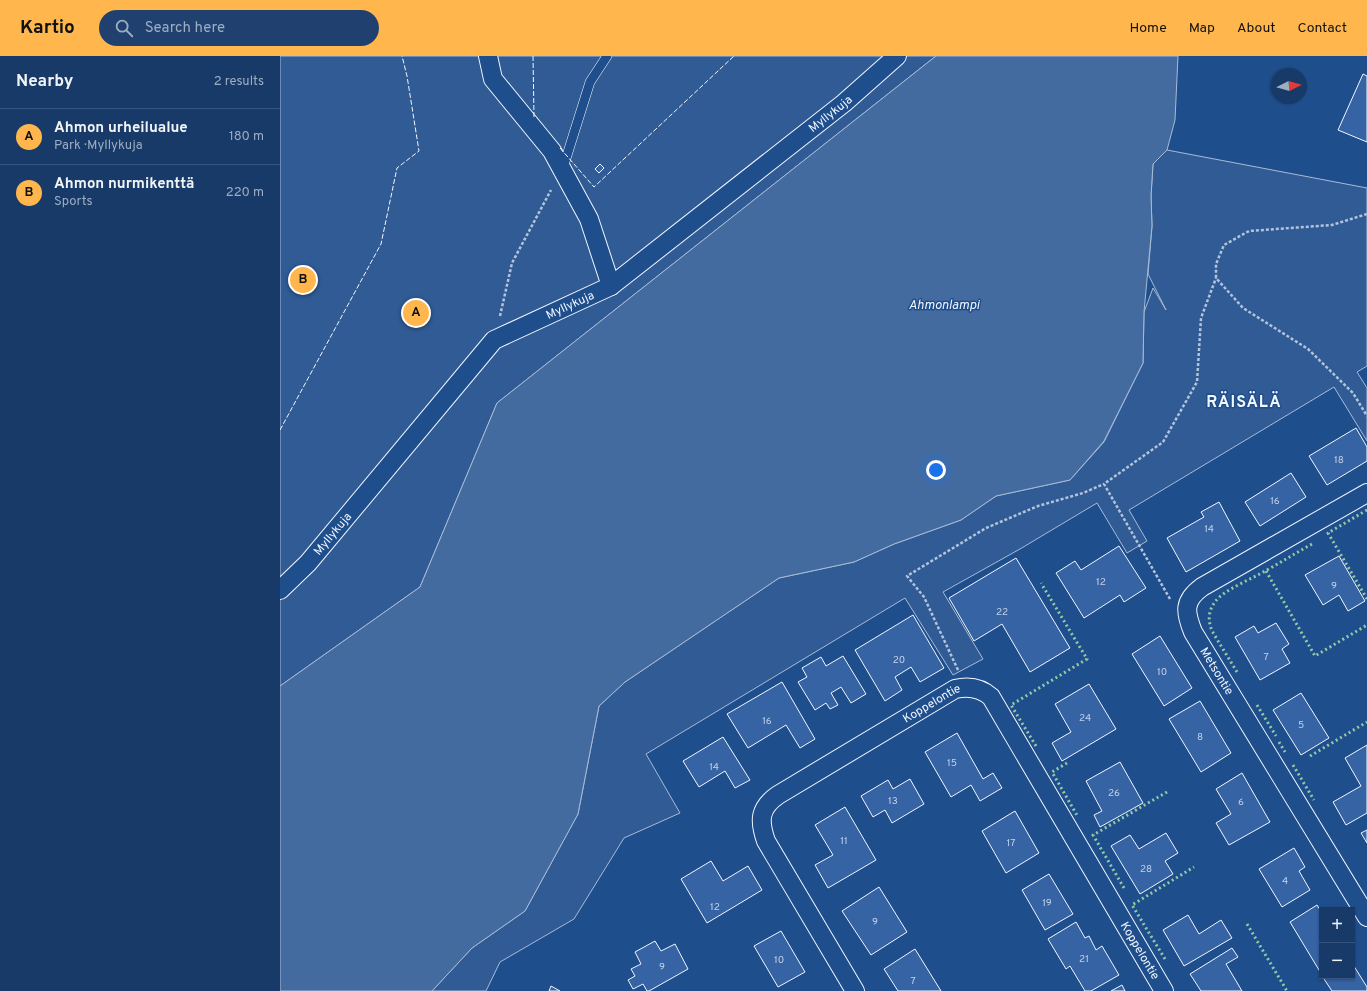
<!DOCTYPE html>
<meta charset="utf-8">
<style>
body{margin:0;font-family:Overpass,sans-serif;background:#20416f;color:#f1f3f6}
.controls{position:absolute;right:12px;bottom:12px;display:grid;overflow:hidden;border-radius:0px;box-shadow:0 1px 3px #0004}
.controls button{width:36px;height:36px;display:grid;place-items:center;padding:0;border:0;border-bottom:1px solid #36547d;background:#173a69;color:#f1f3f6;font:20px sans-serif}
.compass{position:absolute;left:991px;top:12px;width:36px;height:36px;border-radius:50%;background:#173a69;box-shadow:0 1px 3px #0004;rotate:85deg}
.you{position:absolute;left:656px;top:414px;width:14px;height:14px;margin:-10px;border:3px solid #fff;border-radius:50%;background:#1a73e8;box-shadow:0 0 0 6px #1a73e833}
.badge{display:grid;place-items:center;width:26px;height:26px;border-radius:50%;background:#ffb74d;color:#111;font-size:13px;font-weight:700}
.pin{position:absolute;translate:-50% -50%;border:2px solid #fff;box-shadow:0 1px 4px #0006}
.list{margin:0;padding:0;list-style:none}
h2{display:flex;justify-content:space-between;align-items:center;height:52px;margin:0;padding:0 16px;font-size:17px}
h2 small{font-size:13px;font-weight:400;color:#9eadc0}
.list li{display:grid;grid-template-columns:26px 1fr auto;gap:12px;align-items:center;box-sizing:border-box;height:56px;padding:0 16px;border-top:1px solid #36547d}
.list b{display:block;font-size:15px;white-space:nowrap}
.list p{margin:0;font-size:13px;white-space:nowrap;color:#9eadc0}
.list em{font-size:13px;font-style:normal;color:#9eadc0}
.icon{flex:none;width:22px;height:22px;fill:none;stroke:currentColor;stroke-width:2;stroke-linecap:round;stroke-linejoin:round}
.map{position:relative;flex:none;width:1087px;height:935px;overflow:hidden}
header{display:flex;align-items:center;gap:24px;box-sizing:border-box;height:56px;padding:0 20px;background:#ffb74d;color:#111}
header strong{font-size:19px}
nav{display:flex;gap:22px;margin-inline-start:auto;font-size:14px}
.search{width:280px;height:36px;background:#20416f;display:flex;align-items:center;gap:10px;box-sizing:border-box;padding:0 14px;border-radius:22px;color:#9eadc0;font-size:15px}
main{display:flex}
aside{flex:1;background:#173a69}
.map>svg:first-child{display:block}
</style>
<header>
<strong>Kartio</strong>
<div class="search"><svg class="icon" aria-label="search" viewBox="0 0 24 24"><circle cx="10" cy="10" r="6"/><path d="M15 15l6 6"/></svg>Search here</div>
<nav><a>Home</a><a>Map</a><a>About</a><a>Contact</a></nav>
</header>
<main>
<aside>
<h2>Nearby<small>2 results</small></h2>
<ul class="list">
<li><span class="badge">A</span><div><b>Ahmon urheilualue</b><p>Park · Myllykuja</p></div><em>180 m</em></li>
<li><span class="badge">B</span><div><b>Ahmon nurmikenttä</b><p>Sports</p></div><em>220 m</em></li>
</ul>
</aside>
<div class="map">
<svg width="1087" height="935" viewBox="0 0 1087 935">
<rect width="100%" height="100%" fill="#1f4e8c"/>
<path fill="#305b95" stroke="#a8bbd7" d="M0,0h656l-439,347 -77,184 -140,99z
M887,94l200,38v178l-10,6 10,16v53l-33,-54 -205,123 18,31 -20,12 -30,-50 -77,46 -77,43 40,67 -30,16 -48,-77 -259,156 34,59 -56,25 -50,81 -74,43 -14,29h-54l40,-43 53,-37 53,-97 21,-108 26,-24 154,-104 75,-16 40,-18 67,-24 35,-24 74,-16 34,-38 39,-79 1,-51 9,-24 13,22 -18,-36 4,-48 -1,-30 2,-32z"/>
<path fill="#446ba0" stroke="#a8bbd7" d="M656,0h242l-3,64 -8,30 -14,14 -2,32 1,30 -8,86 -1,51 -39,78 -34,39 -74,16 -35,24 -67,24 -40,18 -75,16 -154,104 -26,24 -21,108 -53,97 -53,37 -40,43h-152v-305l140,-99 77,-184z"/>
<path fill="#3563a3" stroke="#f2f6ff" d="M1083,18l4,2v66l-29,-12z
M320,108l4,4 -5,5 -4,-4z
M1076,372l11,19v14l-40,24 -18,-29z
M1011,417l15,24 -46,29 -15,-24z
M939,446l21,39 -54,31 -19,-34 37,-21 -3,-5z
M839,490l27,42 -22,14 -4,-7 -36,23 -28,-45 19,-12 6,9z
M1059,500l26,45 -17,10 -9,-16 -16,10 -18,-30z
M736,502l54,90 -40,24 -28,-48 -28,17 -25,-43z
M633,559l31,53 -24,14 -9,-15 -16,10 7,13 -17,11 -30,-51z
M996,567l13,21 -7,5 8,14 -30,17 -25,-43 19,-11 4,7z
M880,580l32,52 -28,18 -32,-52z
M563,600l23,38 -15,9 -10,-16 -10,6 7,12 -8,4 -4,-6 -11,7 -17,-28 9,-5 -5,-9 19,-11 5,9z
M502,626l33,57 -15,9 -14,-23 -38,23 -21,-34z
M809,628l27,45 -54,32 -10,-18 19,-11 -16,-28z
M1021,637l28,45 -28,17 -28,-45z
M920,645l31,52 -30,19 -32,-53z
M677,677l26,46 10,-6 9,15 -22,13 -9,-16 -20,12 -26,-45z
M443,681l27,43 -15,8 -10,-17 -26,16 -16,-26z
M1087,689v68l-21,12 -13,-23 28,-16 -16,-28z
M840,706l23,41 -43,24 -6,-12 8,-4 -16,-30z
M962,717l28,49 -41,23 -13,-22 15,-9 -15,-25z
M630,723l14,25 -32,19 -7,-13 -12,7 -12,-21 27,-16 5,9z
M565,751l31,53 -48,28 -13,-23 18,-10 -18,-30z
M735,755l24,42 -33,20 -24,-42z
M1087,774v13l-6,-10z
M886,777l12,20 -13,8 8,13 -33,20 -29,-48 19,-11 9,14z
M1014,792l11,19 -6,4 11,19 -28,17 -23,-38z
M431,805l12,20 25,-15 14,24 -55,33 -26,-44z
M769,818l24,40 -28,16 -23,-40z
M599,831l28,45 -36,23 -29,-44z
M1037,849l5,8v62l-32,-53z
M908,859l11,19 22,-14 11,18 -48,28 -21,-36z
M796,866l9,16 4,-2 7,14 6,-4 17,29 -28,16h-6l-15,-25 -4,3 -18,-30z
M501,875l24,41 -27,15 -24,-41z
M375,885l6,10 14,-7 13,25 -39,22h-2l-4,-7 -10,5 -5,-9 7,-4 -4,-7 10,-5 -6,-12z
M952,892l6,9 -12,7 16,27h-41l-11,-17z
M635,893l26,42h-43l-14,-22z
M1072,907l15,24v4h-35l-10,-15h30z
M842,929l3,6h-14z
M271,930l9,5h-11z"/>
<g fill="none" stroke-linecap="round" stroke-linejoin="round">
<g stroke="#f2f6ff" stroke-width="10">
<path id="lane" d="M283,112l27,-86 17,-26"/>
</g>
<g stroke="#f2f6ff" stroke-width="20">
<g id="street">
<path d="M208,0l5,23 59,72 37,68 22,67"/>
<path id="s1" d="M1087,437l-165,94c-19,14 -17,25 -9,45l174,285"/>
<path id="s2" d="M0,534l28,-27 186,-223 117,-54 233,-183 53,-47"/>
<path id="s3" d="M575,935l-89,-150c-7,-20 -7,-33 12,-46l177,-106c13,-3 25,-2 36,8l173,294"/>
</g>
</g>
<path stroke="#b3c4dc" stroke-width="2.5" stroke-dasharray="3 2" stroke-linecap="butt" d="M1087,158l-35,11 -83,6 -25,14 -8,19v14l27,30 65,41 45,44 14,23
M220,260l12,-53 39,-73
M890,543l-66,-115 59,-42 34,-60 4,-64 15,-40
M678,614l-34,-73 -17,-21 79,-48 52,-22 45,-13 21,-9"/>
<use href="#lane" stroke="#1f4e8c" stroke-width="9"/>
<use href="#street" stroke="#1f4e8c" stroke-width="18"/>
<path stroke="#97c8a6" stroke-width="3" stroke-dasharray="2 3" stroke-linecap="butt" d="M1087,454l-39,23 39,66
M986,515l49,85 52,-31
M957,616l-25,-41c-4,-10 -4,-20 3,-29 8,-12 37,-23 50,-31 17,-9 32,-19 49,-28
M977,649l19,31
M999,686l6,10
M756,690l-25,-41 76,-46 -46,-76
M1030,700l57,-34
M787,707l-15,9 26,45
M1013,709l21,35
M844,832l-31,-53 74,-43
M967,868l40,67
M885,903l-33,-54 62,-38"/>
<path stroke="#f2f6ff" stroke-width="1" stroke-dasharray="5 2" stroke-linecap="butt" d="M253,0l1,62
M280,92l34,39 140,-131
M0,374l101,-186 16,-76 22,-17 -12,-75 -5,-20"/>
</g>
<g text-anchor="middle" stroke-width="3" stroke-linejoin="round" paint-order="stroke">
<g font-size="10" fill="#c3d1e8">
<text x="1059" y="407">18</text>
<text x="995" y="448">16</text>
<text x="929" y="476">14</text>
<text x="821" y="529">12</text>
<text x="1054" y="533">9</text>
<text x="722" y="559">22</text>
<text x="986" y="604">7</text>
<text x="619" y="607">20</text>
<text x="882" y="619">10</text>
<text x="805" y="665">24</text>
<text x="487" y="668">16</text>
<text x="1021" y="672">5</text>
<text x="920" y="684">8</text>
<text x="672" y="710">15</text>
<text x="434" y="714">14</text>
<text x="834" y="740">26</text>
<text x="613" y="748">13</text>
<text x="961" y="749">6</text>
<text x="564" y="788">11</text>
<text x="731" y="790">17</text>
<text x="866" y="816">28</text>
<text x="1005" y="828">4</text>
<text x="767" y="850">19</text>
<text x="435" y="854">12</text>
<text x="595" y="869">9</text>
<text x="804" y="906">21</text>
<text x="499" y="907">10</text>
<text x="382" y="914">9</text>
<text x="633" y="928">7</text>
</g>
<g font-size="12" fill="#f2f6ff" stroke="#1f4e8c">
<text dy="4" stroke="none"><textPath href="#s2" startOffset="737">Myllykuja</textPath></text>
<text dy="4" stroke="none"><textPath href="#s2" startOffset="413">Myllykuja</textPath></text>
<text dy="4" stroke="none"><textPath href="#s2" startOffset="77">Myllykuja</textPath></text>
<text dy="4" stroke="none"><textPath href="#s1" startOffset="287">Metsontie</textPath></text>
<text dy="4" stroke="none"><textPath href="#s3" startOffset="406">Koppelontie</textPath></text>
<text dy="4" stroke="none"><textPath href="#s3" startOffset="766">Koppelontie</textPath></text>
</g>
<g font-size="13" font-style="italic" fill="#f2f6ff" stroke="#1f4e8c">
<text x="664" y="253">Ahmonlampi</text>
</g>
<g font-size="16" font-weight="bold" letter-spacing="1" fill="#f2f6ff" stroke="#1f4e8c">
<text x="964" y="351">RÄISÄLÄ</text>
</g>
</g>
</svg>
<div class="controls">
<button>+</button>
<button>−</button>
</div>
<svg class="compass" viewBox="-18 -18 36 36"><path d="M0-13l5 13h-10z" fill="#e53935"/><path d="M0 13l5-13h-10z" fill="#9eadc0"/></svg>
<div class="you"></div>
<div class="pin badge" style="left:136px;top:257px">A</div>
<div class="pin badge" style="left:23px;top:224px">B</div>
</div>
</main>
